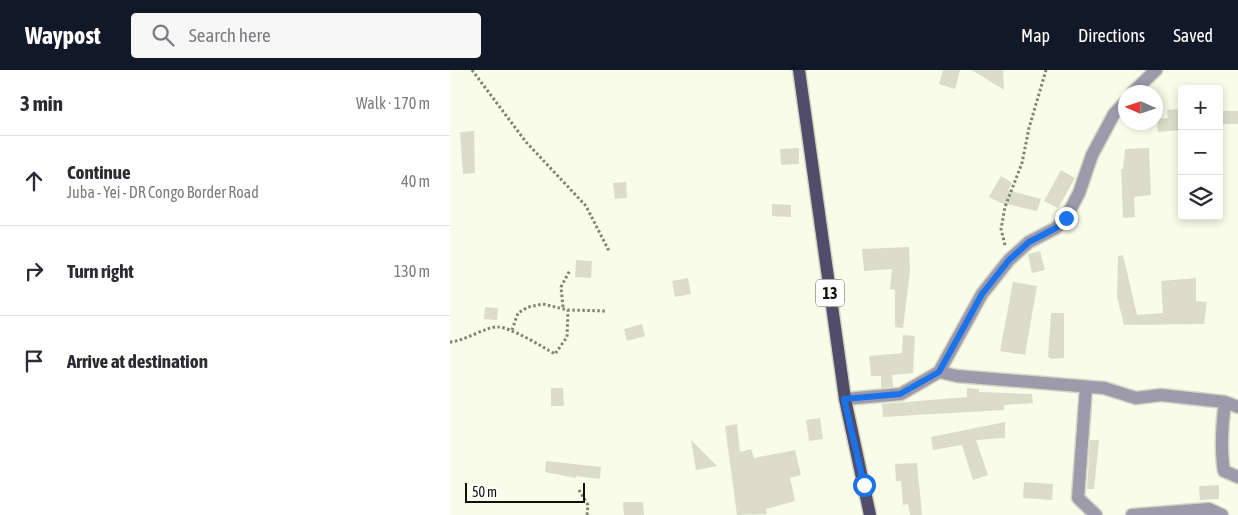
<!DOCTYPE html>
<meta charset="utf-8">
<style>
body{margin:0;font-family:"Asap Condensed",sans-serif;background:#f7f7f7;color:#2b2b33}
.controls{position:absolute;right:15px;top:15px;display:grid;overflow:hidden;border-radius:5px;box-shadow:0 2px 8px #0003}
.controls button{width:45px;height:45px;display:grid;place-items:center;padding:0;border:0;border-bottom:1px solid #e1e1e2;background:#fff;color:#2b2b33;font:25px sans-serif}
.compass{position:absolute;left:668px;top:15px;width:45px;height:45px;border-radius:50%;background:#fff;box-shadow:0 2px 8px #0003;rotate:273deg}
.scale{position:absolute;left:15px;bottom:12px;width:120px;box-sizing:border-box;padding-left:5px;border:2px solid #0f1009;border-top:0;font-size:14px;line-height:18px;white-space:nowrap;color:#0f1009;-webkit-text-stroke:4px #fff;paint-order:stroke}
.stop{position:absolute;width:15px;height:15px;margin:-11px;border:4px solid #1a73e8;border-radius:50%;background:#fff}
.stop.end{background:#1a73e8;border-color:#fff;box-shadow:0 1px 5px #0008}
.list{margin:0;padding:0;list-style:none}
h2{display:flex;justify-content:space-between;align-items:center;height:65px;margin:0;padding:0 20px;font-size:21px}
h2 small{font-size:16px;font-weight:400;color:#7c7c81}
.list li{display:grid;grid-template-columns:32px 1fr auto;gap:15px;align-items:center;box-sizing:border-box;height:90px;padding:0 20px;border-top:1px solid #e1e1e2}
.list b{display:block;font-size:19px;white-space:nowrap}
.list p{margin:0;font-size:16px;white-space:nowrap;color:#7c7c81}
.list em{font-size:16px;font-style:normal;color:#7c7c81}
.icon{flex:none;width:28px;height:28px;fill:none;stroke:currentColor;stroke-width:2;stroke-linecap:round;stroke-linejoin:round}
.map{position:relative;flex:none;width:788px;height:445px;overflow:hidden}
header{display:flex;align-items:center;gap:30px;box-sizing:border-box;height:70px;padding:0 25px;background:#111827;color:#fff}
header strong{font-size:24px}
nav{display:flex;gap:28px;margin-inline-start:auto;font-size:18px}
.search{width:350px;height:45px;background:#f7f7f7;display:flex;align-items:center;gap:12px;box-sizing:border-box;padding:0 18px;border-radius:5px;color:#7c7c81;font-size:19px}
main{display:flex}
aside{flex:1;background:#fff}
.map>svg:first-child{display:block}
</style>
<header>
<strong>Waypost</strong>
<div class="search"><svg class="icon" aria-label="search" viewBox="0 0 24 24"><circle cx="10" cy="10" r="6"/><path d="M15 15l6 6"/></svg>Search here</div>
<nav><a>Map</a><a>Directions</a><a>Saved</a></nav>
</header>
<main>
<aside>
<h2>3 min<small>Walk · 170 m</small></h2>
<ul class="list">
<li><svg class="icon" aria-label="ahead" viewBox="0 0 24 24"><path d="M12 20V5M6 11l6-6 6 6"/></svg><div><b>Continue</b><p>Juba - Yei - DR Congo Border Road</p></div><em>40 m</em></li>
<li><svg class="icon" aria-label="right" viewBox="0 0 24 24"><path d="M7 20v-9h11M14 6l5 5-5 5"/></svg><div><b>Turn right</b></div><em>130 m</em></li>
<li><svg class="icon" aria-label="arrive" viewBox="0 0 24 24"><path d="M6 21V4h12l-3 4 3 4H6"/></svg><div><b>Arrive at destination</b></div></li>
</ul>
</aside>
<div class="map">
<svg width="788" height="445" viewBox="0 0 788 445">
<rect width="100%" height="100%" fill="#f9fce8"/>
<path fill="#dbddca" d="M493,0h17l-5,19 -16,-5z
M522,0h31l1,20z
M731,39l1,21 -24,2 -1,-13 11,-1 -1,-8z
M773,41h15v13h-15z
M24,61l1,42 -12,1 -3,-42z
M349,78v16l-18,1 -1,-16z
M699,78l2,47 -17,2 1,20 -12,1 -2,-49h2l2,-20z
M611,100l14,8 -17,30 -14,-7z
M551,106l11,7 -4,7 33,9 -4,12 -36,-8 -12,-6z
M176,112l1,16 -12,1 -2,-16z
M322,134l19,1v12l-19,-1z
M459,177l1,24 -7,57 -8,-1v-37l-5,-1 2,-20 -28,2 -2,-22z
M590,181l5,19 -13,3 -4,-19z
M673,185l14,60 26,-2 -2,-32 35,-3v23l11,1 -3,22 -80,1 -7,-28 1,-41z
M126,190l16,1 -1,17 -16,-1z
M238,208l3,16 -16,3 -3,-16z
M563,212l24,4 -12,69 -25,-4z
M35,237l13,1 -1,12 -13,-1z
M601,243h13v45l-13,1 -3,-2z
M192,254l3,12 -18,5 -3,-12z
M453,265l12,1 -2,37 -21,2 1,12 -12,1v-12h-10l-2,-20 33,-3z
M101,318h12l1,18h-13z
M517,318l12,1v3l53,2 1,9 -29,2v5l-121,7 -1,-13 85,-7z
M370,348l3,21 -14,2 -3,-21z
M555,352v16l-29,2 12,35 -15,5 -11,-35 -29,5 -2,-13z
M287,354l3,28 11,-3 3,9 41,-8 6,25 -11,3 5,23 -29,8 1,5 -30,1 -12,-89z
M241,370l26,26 -21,4z
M640,370h9l-5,49h-7z
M96,391l55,6 -1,12 -24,-3v2l-31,-6z
M467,393l5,52h-12l-2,-11 -5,1 -2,-24h-5l-1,-17z
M574,412l29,2 -1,16 -29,-2z
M769,415v14l-19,1 -1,-14z
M173,432h20l1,13h-20z"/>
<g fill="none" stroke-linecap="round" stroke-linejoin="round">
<g stroke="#d4d6c4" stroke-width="15">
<path id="street" d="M683,22l23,-22
M489,302l43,-78 27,-34 20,-18 27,-14 10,-10 13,-25 13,-38 22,-41 12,-13
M636,317l-8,111 18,17
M395,329l56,-5 38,-22 18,4 147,12 32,10 25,-3 64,7 13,5
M775,332c-3,23 -5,46 -1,69l14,6
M682,445l77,-6 13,6"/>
</g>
<g stroke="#d4d6c4" stroke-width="15">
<path id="primary" d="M349,0l46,329 25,116"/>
</g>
<path stroke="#808274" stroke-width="3" stroke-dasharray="2.5 2.5" stroke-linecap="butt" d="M22,0l54,72 60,64 23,45
M555,175l-4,-16 4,-22 17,-44 7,-35 17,-58
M113,237l-2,-20 9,-17
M62,260l6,-17 10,-6 15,-3 25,6 39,1
M0,272c15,-1 37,-16 48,-15 12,0 45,20 57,27l12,-17 1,-27
M129,420l9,15 -1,10"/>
<use href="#street" stroke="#9c9aab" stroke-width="12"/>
<use href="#primary" stroke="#514c6a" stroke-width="12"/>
</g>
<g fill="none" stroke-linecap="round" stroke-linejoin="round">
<path stroke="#1a73e8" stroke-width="6" d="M414,415l-20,-86 56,-5 39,-22 43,-78 27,-34 20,-18 27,-14 10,-10"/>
</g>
<g text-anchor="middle" stroke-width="5" stroke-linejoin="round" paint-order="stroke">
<rect fill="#fff" stroke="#575853" stroke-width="1" x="366" y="209.5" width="28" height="27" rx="4"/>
<g font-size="16" font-weight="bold" fill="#0f1009">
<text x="380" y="229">13</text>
</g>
</g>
</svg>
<div class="controls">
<button>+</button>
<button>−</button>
<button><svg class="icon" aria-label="layers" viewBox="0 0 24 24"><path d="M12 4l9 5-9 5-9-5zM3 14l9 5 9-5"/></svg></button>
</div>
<svg class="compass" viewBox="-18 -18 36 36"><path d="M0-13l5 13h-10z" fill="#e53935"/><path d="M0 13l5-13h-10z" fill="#7c7c81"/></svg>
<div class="scale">50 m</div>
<div class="stop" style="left:414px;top:415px"></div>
<div class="stop end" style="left:616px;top:148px"></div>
</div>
</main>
